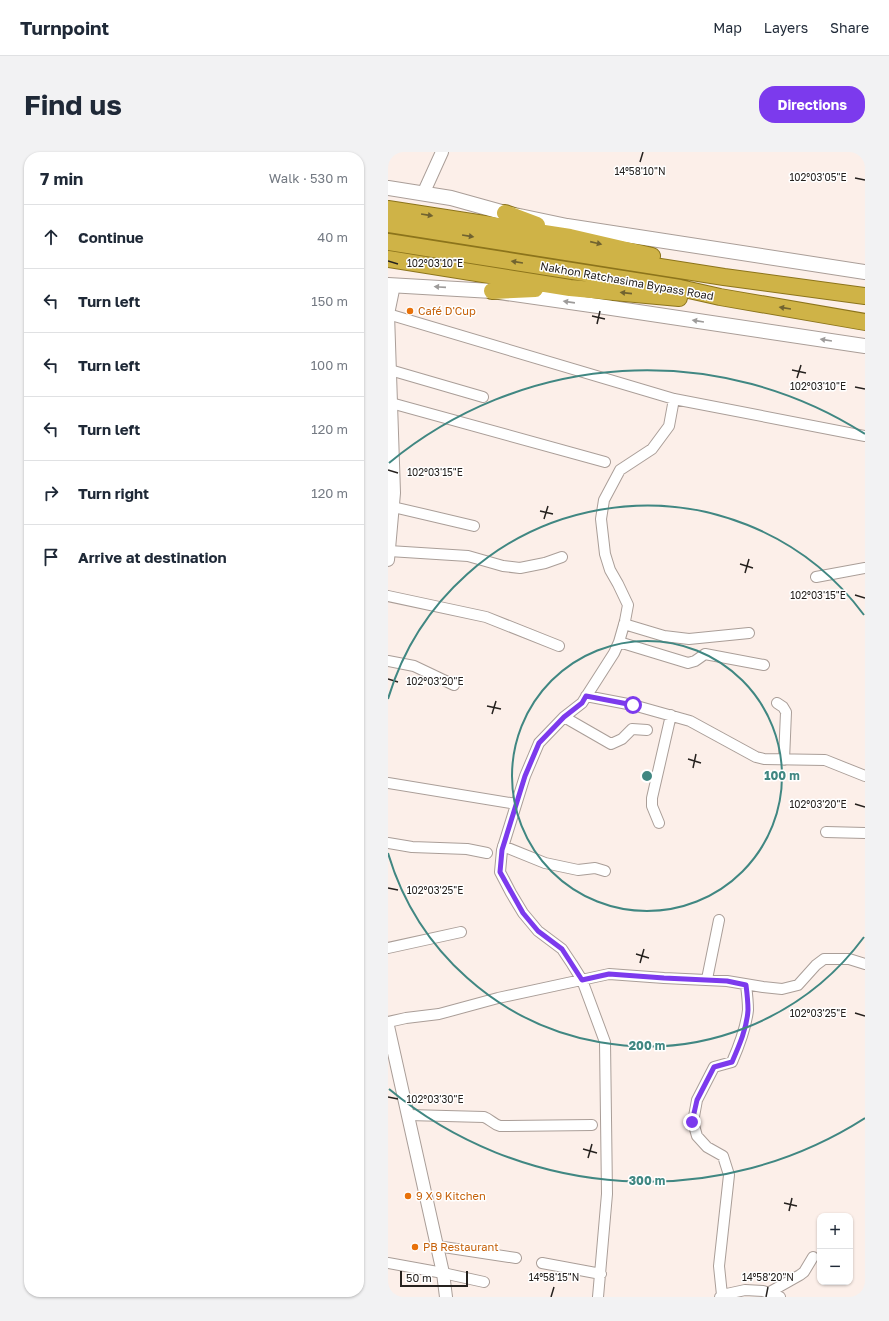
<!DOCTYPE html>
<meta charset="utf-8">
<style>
body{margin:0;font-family:"Golos Text",sans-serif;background:#f2f2f3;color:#1f2937}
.controls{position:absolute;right:12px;bottom:12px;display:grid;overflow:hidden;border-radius:8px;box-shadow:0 1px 3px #0004}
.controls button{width:36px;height:36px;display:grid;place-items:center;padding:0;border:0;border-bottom:1px solid #e0e1e3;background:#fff;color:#1f2937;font:20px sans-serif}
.scale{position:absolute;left:12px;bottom:10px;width:68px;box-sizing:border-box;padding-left:4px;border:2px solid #25211e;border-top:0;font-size:11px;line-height:14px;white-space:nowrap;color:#25211e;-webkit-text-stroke:3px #fff;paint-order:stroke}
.stop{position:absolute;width:12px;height:12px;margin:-9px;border:3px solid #7c3aed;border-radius:50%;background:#fff}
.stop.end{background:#7c3aed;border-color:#fff;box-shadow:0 1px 4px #0008}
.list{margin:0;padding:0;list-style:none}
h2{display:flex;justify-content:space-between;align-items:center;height:52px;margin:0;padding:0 16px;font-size:17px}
h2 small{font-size:13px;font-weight:400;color:#747a83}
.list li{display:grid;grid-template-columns:26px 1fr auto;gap:12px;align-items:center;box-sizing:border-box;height:64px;padding:0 16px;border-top:1px solid #e0e1e3}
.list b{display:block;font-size:15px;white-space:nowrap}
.list em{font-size:13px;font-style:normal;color:#747a83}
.icon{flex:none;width:22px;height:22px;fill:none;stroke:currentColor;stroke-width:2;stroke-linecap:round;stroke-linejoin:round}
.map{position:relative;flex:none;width:477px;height:1145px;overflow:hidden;border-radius:16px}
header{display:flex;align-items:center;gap:24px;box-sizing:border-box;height:56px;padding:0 20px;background:#fff;border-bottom:1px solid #e0e1e3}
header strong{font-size:19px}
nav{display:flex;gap:22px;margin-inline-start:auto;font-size:14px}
.intro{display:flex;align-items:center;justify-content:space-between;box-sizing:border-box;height:96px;padding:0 24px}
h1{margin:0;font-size:28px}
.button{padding:10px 18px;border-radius:16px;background:#7c3aed;color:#fff;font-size:14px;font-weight:700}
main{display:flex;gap:24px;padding:0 24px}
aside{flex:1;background:#fff;border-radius:16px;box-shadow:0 1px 3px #0004}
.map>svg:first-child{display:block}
</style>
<header>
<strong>Turnpoint</strong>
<nav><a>Map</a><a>Layers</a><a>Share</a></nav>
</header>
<div class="intro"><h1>Find us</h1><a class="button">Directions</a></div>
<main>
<aside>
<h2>7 min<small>Walk · 530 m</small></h2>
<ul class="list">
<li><svg class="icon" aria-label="ahead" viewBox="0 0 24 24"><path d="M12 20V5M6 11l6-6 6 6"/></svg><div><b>Continue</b></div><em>40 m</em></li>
<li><svg class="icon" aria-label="left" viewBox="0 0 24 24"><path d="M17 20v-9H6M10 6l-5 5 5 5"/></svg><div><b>Turn left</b></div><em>150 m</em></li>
<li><svg class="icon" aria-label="left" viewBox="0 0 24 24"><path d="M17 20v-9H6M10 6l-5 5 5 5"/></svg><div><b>Turn left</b></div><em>100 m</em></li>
<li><svg class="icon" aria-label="left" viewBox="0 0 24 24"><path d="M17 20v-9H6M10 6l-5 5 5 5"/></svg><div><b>Turn left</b></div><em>120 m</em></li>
<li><svg class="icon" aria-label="right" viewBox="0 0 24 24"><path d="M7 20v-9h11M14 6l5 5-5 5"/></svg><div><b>Turn right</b></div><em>120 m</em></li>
<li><svg class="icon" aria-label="arrive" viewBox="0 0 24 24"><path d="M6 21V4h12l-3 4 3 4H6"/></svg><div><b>Arrive at destination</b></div></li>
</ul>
</aside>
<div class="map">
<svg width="477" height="1145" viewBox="0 0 477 1145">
<rect width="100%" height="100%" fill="#fcefe9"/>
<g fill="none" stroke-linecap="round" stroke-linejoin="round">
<g stroke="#aa9e98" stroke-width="12">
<path id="minor" d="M0,162l286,85 191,37
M2,218l93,27
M3,251l214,59
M5,355l81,19
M1,399l79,5 35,10 17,2 25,-5 17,-6
M428,425l49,-9
M0,444l98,21 73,29
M236,472l40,12 25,3 60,-6
M231,490l69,21 7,-2 10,-7 59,11
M0,509l26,5 40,19
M198,544l47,9 57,16 66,36 8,2 61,1 40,16
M389,551l6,4 3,5 -2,48
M176,565l47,27 11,-5 10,-10 15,1
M0,631l128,21
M271,671l-7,-17v-8l19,-83
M438,680l39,1
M0,691l24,4 55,2 20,4
M115,694l42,17 33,7 17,-2 10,3
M0,796l73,-16
M319,827l12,-59
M0,870l18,-4 33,-4 59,-16 111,-24 55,4 63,3 36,6 19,2 16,-4 18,-20 8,-6h25l16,5
M20,963l76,2c6,2 9,7 16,9l92,-1
M49,1094l79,12
M0,1111l55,10 41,9
M154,1111l59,11
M380,1141l32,-18 4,-3 9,-15
M334,1143l-3,-29 10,-91 -6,-19 -16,-9 -10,-11 -4,-14 4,-22 17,-33 18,-5c7,-16 14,-34 16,-52 0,-8 -1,-17 -2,-25
M210,1145l9,-103 -2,-152 -23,-62 -10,-16 -10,-15 -24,-18 -15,-18 -12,-20 -11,-21 2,-22 23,-74 14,-33 25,-26 18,-14 32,-50 5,-11 6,-21 3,-16 -10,-21 -8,-14 -5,-16 -4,-35 3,-19 16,-30 32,-21 17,-23 5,-27
M332,1145l2,-2 23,-5 18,1 17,6"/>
</g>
<g stroke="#aa9e98" stroke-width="14">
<path id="tertiary" d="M35,42l19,-42
M0,408l6,-67 -6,-179 6,-29
M0,874l49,220 6,27 3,24"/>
</g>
<g stroke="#aa9e98" stroke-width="16">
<path id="secondary" d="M0,36l63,10 54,15 62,13 298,46
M0,133l104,6 113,16 260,39"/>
</g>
<g stroke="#8c741b" stroke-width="18">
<path id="trunk" d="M0,57l182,28 82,19
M117,61l32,12
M0,72l336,53 141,19
M0,90l292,46 40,9 145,25
M0,107l182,29 109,10
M104,139l43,-2"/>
</g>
<use href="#minor" stroke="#fff" stroke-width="10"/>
<use href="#tertiary" stroke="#fff" stroke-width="12"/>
<use href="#secondary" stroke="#fff" stroke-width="14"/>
<use href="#trunk" stroke="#cfb347" stroke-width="16"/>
</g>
<defs><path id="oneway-solid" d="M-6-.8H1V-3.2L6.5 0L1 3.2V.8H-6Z"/></defs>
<g fill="#716330">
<use href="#oneway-solid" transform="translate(39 63) rotate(9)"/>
<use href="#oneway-solid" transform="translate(80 84) rotate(9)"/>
<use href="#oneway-solid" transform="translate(208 91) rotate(13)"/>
<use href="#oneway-solid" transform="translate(129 110) rotate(-171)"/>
<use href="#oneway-solid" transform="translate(238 141) rotate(-174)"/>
<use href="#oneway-solid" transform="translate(397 156) rotate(-171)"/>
</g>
<g fill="#9d9b9a">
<use href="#oneway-solid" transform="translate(52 135) rotate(-176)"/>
<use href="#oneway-solid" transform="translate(181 150) rotate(-172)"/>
<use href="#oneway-solid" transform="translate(310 169) rotate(-171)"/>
<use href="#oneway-solid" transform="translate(438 188) rotate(-171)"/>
</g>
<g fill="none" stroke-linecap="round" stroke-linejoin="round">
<path stroke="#7c3aed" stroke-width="5" d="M245,553l-47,-9 -4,7 -18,14 -25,26 -14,33 -23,74 -2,22 23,41 15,18 24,18 20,31 27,-6 55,4 63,3 19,4c1,8 2,17 2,25 -1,18 -9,36 -16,52l-18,5 -17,33 -5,22"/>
</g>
<path fill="none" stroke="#25211e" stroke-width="1.5" d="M252,10l3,-10M467,26l10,2M0,109l10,3M204,164l13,3M209,172l3,-13M404,218l14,3M409,226l4,-13M467,235l10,2M0,318l10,3M152,359l13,3M156,367l4,-13M352,412l13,4M357,421l4,-14M467,443l10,3M0,527l10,3M99,554l14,3M104,562l4,-13M300,607l13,4M305,616l3,-14M467,652l10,3M0,736l10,2M248,802l13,4M252,811l4,-14M467,861l10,3M0,945l10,2M195,997l14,4M200,1006l4,-14M396,1051l13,3M401,1059l3,-13M163,1145l3,-10M378,1145l2,-10"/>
<g fill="none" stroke="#408782" stroke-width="2">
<circle cx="259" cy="624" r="135"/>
<path d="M476 785A270 270 0 0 1 0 701M0 547A270 270 0 0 1 476 463"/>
<path d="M477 966A405 405 0 0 1 1 937M1 311A405 405 0 0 1 477 282"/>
</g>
<g fill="#e8710a" stroke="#fff" stroke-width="1.5">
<circle cx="22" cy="159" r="4"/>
<circle cx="20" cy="1044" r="4"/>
<circle cx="27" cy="1095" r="4"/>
</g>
<g text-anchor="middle" stroke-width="3" stroke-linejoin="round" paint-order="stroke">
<g font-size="11" fill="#25211e" stroke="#fff">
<text transform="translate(239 129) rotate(10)" y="4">Nakhon Ratchasima Bypass Road</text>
</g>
<g font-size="11" fill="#c56008" stroke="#fff" text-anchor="start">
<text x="30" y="163">Café D'Cup</text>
<text x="28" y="1048">9 X 9 Kitchen</text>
<text x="35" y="1099">PB Restaurant</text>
</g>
</g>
<g font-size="10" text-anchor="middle" fill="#25211e" stroke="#fff" stroke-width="3" stroke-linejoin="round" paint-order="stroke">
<text x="252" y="23">14°58'10"N</text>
<text x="430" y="29">102°03'05"E</text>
<text x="47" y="115">102°03'10"E</text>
<text x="430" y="238">102°03'10"E</text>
<text x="47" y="324">102°03'15"E</text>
<text x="430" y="447">102°03'15"E</text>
<text x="47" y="533">102°03'20"E</text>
<text x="430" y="656">102°03'20"E</text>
<text x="47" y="742">102°03'25"E</text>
<text x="430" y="865">102°03'25"E</text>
<text x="47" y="951">102°03'30"E</text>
<text x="166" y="1129">14°58'15"N</text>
<text x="380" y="1129">14°58'20"N</text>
</g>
<circle cx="259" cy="624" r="6" fill="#408782" stroke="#fff" stroke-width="2"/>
<g font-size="12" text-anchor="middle" font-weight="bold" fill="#408782" stroke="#fff" stroke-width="3" stroke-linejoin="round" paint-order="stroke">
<text x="394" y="628">100 m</text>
<text x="259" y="898">200 m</text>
<text x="259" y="1033">300 m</text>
</g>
</svg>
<div class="controls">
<button>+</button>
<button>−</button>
</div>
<div class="scale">50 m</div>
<div class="stop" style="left:245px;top:553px"></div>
<div class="stop end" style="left:304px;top:970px"></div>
</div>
</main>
